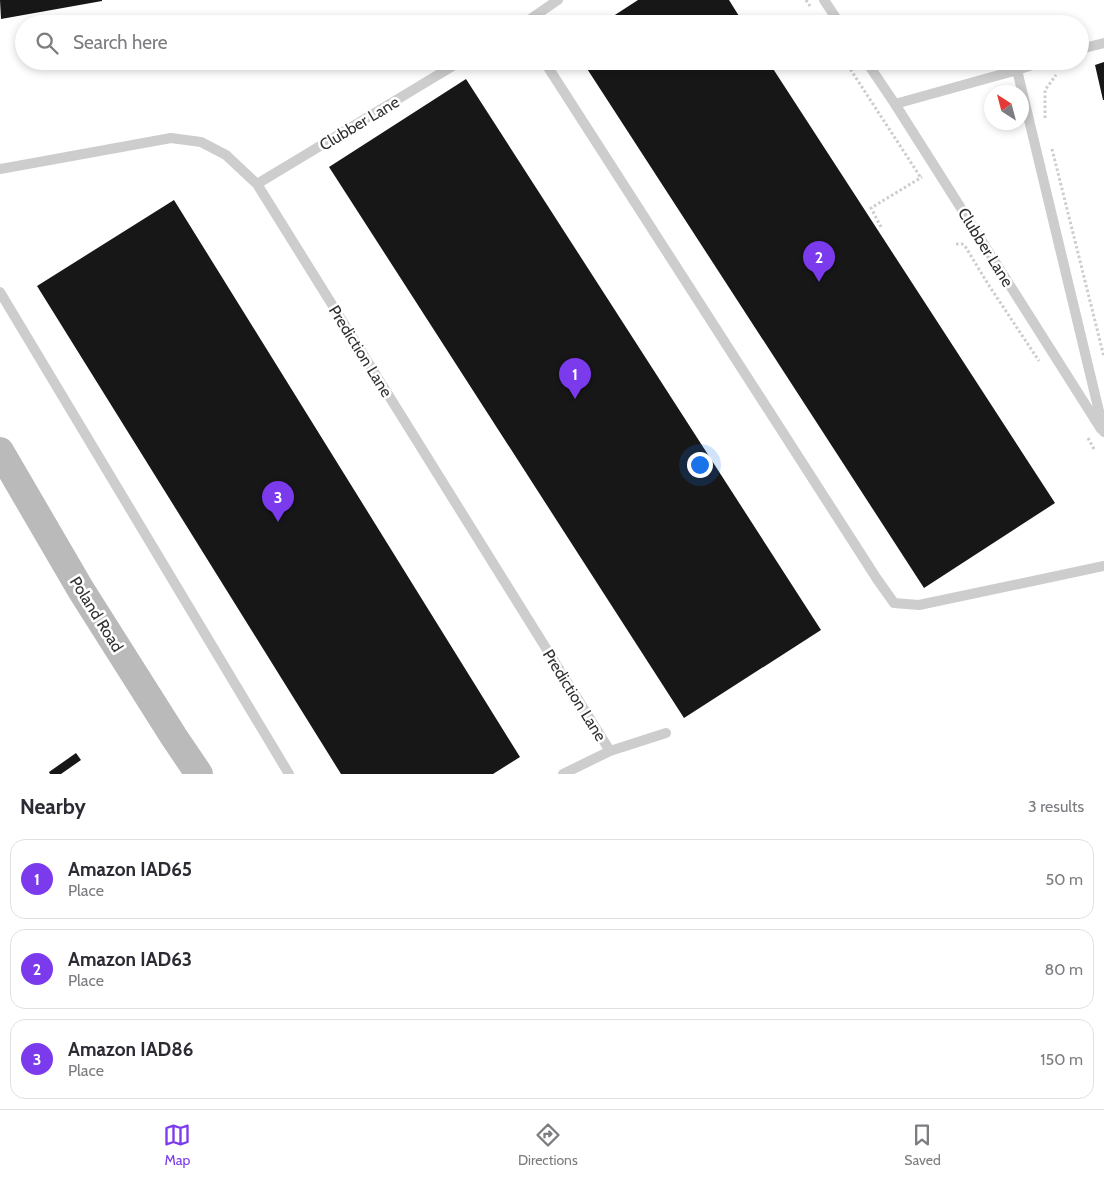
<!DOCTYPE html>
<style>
body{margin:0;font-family:Cabin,sans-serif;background:#f7f7f7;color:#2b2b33}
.compass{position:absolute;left:984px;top:85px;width:45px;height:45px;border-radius:50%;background:#fff;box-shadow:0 2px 8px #0003;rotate:324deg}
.you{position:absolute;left:699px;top:464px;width:18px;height:18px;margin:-12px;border:4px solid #fff;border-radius:50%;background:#1a73e8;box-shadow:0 0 0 8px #1a73e833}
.badge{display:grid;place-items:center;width:32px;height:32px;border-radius:50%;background:#7c3aed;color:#fff;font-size:16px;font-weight:700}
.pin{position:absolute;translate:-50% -41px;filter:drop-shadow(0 1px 2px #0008)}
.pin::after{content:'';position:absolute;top:26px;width:18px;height:15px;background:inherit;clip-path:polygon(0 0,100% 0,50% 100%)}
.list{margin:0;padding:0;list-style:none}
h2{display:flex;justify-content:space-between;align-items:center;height:65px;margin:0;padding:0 20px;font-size:21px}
h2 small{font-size:16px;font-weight:400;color:#7c7c81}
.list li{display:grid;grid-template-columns:32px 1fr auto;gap:15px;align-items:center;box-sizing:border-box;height:80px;margin:0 10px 10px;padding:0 10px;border:1px solid #e1e1e2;border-radius:15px}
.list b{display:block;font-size:19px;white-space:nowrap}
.list p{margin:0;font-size:16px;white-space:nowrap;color:#7c7c81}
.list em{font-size:16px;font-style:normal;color:#7c7c81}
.icon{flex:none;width:28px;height:28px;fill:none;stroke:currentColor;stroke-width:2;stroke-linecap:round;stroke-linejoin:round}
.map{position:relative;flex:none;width:1104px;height:774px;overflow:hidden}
.search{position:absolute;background:#fff;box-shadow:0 2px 8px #0003;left:15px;right:15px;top:15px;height:55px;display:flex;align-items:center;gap:12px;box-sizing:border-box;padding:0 18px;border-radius:28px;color:#7c7c81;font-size:19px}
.sheet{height:335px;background:#fff}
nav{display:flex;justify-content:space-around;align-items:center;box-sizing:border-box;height:70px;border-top:1px solid #e1e1e2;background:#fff;font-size:14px;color:#7c7c81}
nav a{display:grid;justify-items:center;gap:2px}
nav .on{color:#7c3aed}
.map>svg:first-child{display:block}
</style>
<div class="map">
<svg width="1104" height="774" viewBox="0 0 1104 774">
<rect width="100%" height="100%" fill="#fff"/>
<path fill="#171717" d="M0,0h102v1l-101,18z
M638,0h91l15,24h-143z
M582,61h186l287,442 -131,85z
M1104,62v38h-1l-8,-35z
M466,79l355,551 -137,88 -355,-551z
M174,200l346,557 -27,17h-152l-304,-488z
M76,753l5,7 -20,14h-11l-1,-2z"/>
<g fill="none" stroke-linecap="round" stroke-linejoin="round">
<path stroke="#cdcdcd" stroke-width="3" stroke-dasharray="2.5 2.5" stroke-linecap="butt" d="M806,0l4,6
M845,61l76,117
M1045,118v-28l11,-15
M1052,149l52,208
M881,227l-10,-19 51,-31
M956,244h6l3,2 23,38 51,77
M1088,438l7,13"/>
<path stroke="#cdcdcd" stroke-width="10" d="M824,0l16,24
M523,24l35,-24
M1080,49l24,-6
M544,61l333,518 17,24 25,2 185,-39
M866,61l29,43 206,325
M1017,70l28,-9
M895,104l122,-34 87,362
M0,169l171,-31 30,4 25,13 31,29 353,567
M257,184l204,-123
M0,292l289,482
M563,774l47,-23 56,-18"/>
<path stroke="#bababa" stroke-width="28" d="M0,451l81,139 93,147 25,37"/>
</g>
<g text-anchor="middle" stroke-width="5" stroke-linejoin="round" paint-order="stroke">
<g font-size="16" fill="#303030" stroke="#fff">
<text transform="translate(359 123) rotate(-31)" y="6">Clubber Lane</text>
<text transform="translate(986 247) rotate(58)" y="6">Clubber Lane</text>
<text transform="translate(361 351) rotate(58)" y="6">Prediction Lane</text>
<text transform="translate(97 614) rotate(58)" y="6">Poland Road</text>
<text transform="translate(575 695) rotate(58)" y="6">Prediction Lane</text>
</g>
</g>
</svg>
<svg class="compass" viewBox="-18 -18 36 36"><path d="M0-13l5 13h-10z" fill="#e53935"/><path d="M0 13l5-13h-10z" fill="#7c7c81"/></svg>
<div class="you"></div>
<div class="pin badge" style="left:575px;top:399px">1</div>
<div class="pin badge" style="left:819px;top:282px">2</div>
<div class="pin badge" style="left:278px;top:522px">3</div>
<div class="search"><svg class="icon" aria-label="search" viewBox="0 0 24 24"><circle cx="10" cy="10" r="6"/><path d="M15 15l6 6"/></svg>Search here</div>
</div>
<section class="sheet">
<h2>Nearby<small>3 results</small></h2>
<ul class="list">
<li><span class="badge">1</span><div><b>Amazon IAD65</b><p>Place</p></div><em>50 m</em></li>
<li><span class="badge">2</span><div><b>Amazon IAD63</b><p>Place</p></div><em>80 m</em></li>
<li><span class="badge">3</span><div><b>Amazon IAD86</b><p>Place</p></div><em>150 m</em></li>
</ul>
</section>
<nav>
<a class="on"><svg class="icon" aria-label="map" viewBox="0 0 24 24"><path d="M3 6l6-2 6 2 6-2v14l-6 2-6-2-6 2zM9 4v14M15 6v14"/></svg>Map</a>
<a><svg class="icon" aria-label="directions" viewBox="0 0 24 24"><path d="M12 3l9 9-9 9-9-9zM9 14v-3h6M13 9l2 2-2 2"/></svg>Directions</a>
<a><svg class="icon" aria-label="saved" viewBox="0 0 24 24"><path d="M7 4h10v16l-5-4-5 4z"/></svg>Saved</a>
</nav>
